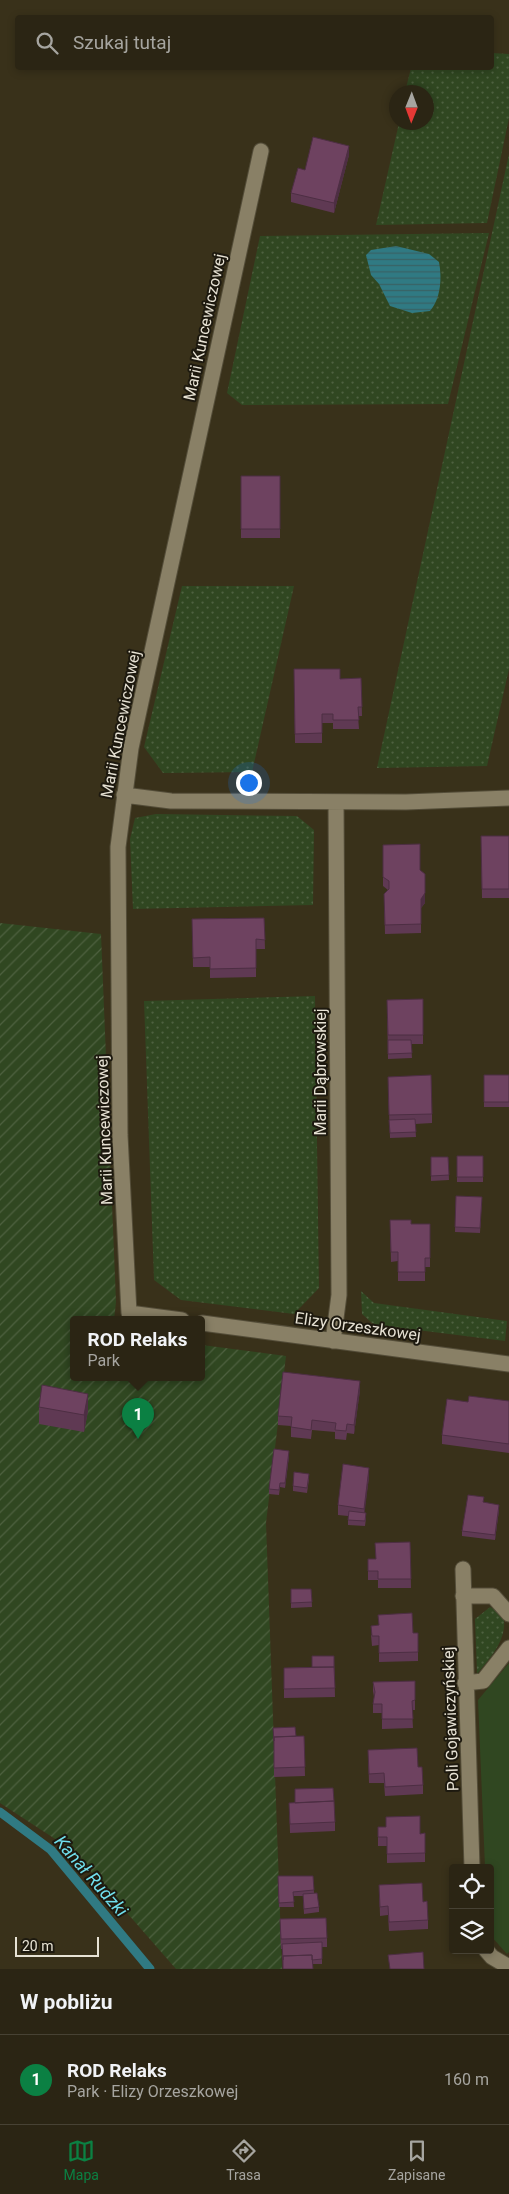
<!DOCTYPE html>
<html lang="pl">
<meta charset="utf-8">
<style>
body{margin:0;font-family:Roboto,sans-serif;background:#332d1d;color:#f1f3f6}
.controls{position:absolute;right:15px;bottom:15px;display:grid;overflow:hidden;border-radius:5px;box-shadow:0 2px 8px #0003}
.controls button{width:45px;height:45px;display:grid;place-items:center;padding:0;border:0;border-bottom:1px solid #474234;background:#2b2514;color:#f1f3f6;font:25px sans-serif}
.compass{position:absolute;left:389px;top:85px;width:45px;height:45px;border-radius:50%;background:#2b2514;box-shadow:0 2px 8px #0003;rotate:181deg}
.scale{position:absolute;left:15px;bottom:12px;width:84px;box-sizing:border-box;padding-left:5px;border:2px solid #e7e2d4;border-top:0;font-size:14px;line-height:18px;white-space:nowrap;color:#e7e2d4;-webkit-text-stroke:4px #1d190f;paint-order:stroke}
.you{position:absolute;left:248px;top:782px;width:18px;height:18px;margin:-12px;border:4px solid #fff;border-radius:50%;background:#1a73e8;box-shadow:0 0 0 8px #1a73e833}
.badge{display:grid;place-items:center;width:32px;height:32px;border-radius:50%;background:#0b8043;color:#fff;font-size:16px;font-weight:700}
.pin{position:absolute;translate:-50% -41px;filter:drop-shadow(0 1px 2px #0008)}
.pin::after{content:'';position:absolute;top:26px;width:18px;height:15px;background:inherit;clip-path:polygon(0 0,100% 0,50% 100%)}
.popup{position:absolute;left:70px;top:1316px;width:135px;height:65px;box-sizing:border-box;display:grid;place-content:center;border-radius:5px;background:#2b2514;filter:drop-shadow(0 1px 4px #0005);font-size:16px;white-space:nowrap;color:#a6a5a0}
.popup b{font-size:19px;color:#f1f3f6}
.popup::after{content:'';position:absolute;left:50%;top:100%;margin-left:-10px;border:10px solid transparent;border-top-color:#2b2514}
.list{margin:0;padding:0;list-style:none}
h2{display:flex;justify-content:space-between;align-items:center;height:65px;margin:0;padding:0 20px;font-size:21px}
h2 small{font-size:16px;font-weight:400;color:#a6a5a0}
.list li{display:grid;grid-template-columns:32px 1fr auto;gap:15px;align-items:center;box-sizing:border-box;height:90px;padding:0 20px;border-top:1px solid #474234}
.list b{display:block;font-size:19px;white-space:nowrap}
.list p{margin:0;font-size:16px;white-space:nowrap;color:#a6a5a0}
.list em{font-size:16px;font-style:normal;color:#a6a5a0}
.icon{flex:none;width:28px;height:28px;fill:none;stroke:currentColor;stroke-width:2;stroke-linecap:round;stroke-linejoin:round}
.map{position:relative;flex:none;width:509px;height:1969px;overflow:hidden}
.search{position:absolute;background:#2b2514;box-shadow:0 2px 8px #0003;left:15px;right:15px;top:15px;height:55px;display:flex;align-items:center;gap:12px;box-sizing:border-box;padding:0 18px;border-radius:5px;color:#a6a5a0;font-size:19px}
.sheet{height:155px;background:#2b2514}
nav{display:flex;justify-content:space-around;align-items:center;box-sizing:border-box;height:70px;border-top:1px solid #474234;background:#2b2514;font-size:14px;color:#a6a5a0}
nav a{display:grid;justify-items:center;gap:2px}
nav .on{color:#0b8043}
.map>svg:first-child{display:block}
</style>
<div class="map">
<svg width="509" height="1969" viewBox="0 0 509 1969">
<defs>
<pattern id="grass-dots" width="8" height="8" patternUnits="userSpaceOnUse" patternTransform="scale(1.25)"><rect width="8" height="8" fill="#304721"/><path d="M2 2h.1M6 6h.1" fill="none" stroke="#4e6140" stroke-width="1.8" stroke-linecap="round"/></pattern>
<pattern id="garden-furrows" width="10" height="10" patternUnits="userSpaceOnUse" patternTransform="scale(1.25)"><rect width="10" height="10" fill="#304721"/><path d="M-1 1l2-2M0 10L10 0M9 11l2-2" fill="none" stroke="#4e6140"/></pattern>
<pattern id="water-rules" width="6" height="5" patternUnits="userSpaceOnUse" patternTransform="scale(1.25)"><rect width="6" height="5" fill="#307a83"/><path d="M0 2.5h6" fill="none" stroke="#396265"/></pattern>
</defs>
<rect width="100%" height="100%" fill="#39311a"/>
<path fill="url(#grass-dots)" d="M492,53l17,1v64l-22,105 -111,2 23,-102 27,-1v-30h-21l6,-24h81z
M509,154v515l-22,97 -110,2z
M489,233l-41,171 -206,1 -15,-12 33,-157z
M182,586h112l-42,186 -89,1 -19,-26z
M156,814l141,2 17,14 -1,75 -180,4 -3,-70 5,-21z
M315,996l4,292 -25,26 -113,-14 -27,-20 -10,-279z
M361,1291l13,12 133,18 -2,20 -128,-16 -5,-2 -10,-9z
M490,1607l13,7c6,24 -12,43 -26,60l-2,-55z"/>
<path fill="#304721" d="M509,1663v289l-2,2 -17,-19v-67h-5l-7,-168z"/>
<path fill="url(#garden-furrows)" d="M0,923l101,11 15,368 -2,18h-40v58h128v-33l84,11 -20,167 16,446h-106l-104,-119 -72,-47z"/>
<path fill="url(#water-rules)" d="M396,246l33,8 10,8c3,16 2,36 -9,49l-18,2 -22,-7 -11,-22 -8,-9 -5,-20 5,-5z"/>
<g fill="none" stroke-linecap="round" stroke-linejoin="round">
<path stroke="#307a83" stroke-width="9" d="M0,1812l51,38 99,119"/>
<g stroke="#544d39" stroke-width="17">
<path id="street" d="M124,795l47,6 235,1 103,-4
M182,1320l-53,-7 -9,-178 -2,-288 13,-99 130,-597
M202,1323l307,41
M333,1341l6,-46 -3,-493
M463,1569l9,299
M463,1596h30l16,18
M465,1683l18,-2 26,-33
M486,1950l6,7 17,10"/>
</g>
<use href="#street" stroke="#898066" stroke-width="15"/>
</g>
<path fill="#5f3953" d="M349,155l-15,58 -43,-11v-9z
M241,476h39v62h-39z
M294,669l46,10 21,-1 1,38h-4l1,13h-26v-6h-11v20h-27z
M481,836h28v62h-27z
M383,845l37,25 5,33 -4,5v25l-36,1 -1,-40 4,-4 -5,-4z
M264,918l1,31h-9v28l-46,1v-11h-17l-1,-48z
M423,999v45h-12l1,14 -24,1 -1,-59z
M484,1075h25v32h-25z
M388,1086l44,28v9l-17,1 1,13 -26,1z
M457,1156h26v26h-26z
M431,1157h17l1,23 -18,1z
M456,1196l26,1 -2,36 -25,-1z
M390,1220l21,4 19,34v9h-5v14h-27v-20l-7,1z
M360,1390l-6,44 -7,-1 -1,7 -11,-1v-7l-23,-2 -1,9 -20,-2v-11l-13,-1v-9z
M509,1401v52l-67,-9v-9l26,-33z
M39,1407l49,4 -4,21 -45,-8z
M289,1456l-4,32 -5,-1 -1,8 -10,-1v-5z
M369,1477l-5,36 2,5 -1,8 -17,-1v-9l-10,-1v-10z
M309,1479l-2,14 -14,-2v-5z
M484,1503l15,7 -4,30 -33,-4v-5z
M410,1542l1,46h-33v-8h-10v-21h7z
M291,1589h20l1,18 -21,1z
M418,1633v28l-39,1v-17l-7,1 -1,-11z
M334,1656l1,41 -51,1v-30l28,-1z
M415,1681v29h-3l1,18 -31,1v-16h-9v-9l1,-7 -1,-6v-9z
M296,1736h8l1,40 -31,1v-31z
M368,1750l50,17 5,18v9l-38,2 -1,-13h-15z
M289,1803l46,19v9l-45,2z
M378,1827l42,7 5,-1v29l-38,1v-17h-9z
M278,1876h35l1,17 5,14v5l-15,2 -1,-18h-10l1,11h-15z
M379,1885l44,17 5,18v9l-39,2 -1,-16 -8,1z
M280,1928l47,10v9h-5v17h-9v5h-30l-1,-20h-1z"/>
<path fill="#4d2e43" d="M349,146v9l-15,58v-10z
M425,893v10l-4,5v-9z
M360,1381v9l-6,44v-9z
M88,1394v17l-4,21v-17z
M289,1451v5l-4,32v-5z
M369,1468v9l-5,41v-9z
M499,1505v5l-4,30v-5z"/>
<path fill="#6e4260" stroke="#4d2e43" d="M313,137l36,9 -15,57 -43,-10 7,-25 7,2z
M241,476h39v53h-39z
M294,669h46v10l21,-1 1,29h-4l1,13h-26v-6h-11v19l-27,1z
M481,836h28v53h-27z
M420,844v26l5,4v19l-4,6v25l-36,1 -1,-31 5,-5v-8l-6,-4v-32z
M264,918l1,22 -9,-1v29l-46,1v-12l-17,1 -1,-39z
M423,999v36h-35l-1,-35z
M388,1040h23l1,13 -24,1z
M431,1075l1,39 -43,1 -1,-38z
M484,1075h25v27h-25z
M415,1119l1,13 -26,1 -1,-13z
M457,1156h26v21h-26z
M431,1157h17l1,18 -18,1z
M456,1196l26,1 -2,31 -25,-1z
M390,1220h21v4h19v34h-5v14h-27v-20h-7z
M283,1372l77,9 -6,44 -7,-1 -1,7 -11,-1 1,-7 -24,-3 -1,10 -20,-3 1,-10 -14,-1z
M42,1385l46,9 -4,21 -45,-8z
M469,1396l40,5v43l-67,-9 5,-36 21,3z
M274,1449l15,2 -4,32h-5l-1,7 -10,-1z
M343,1464l26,4 -5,41 -26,-4z
M294,1472l15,2 -2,14 -14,-2z
M468,1495l16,2 -1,5 16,3 -4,30 -33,-4z
M349,1511l17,2 -1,8 -17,-1z
M410,1542l1,37h-33v-8h-10v-12h8l-1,-16z
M291,1589h20l1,13 -21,1z
M412,1613l1,20h5v19l-39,1v-17h-7l-1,-10 8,-1 -1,-10z
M312,1656h22v11h-22z
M334,1667l1,21 -51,1v-21z
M415,1681v19l-3,1 1,18h-31v-15h-9l2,-12 -2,-10z
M295,1727l1,9 -22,1v4l-1,-13z
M304,1736l1,31 -31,1v-31z
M417,1748l1,19h4l1,18 -38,2 -1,-14 -15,1 -1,-24z
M333,1788l1,13 -39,2v-14z
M334,1801l1,21 -45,2 -1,-21z
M420,1816v18l5,-1v20l-38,1v-17h-9v-10h8v-10z
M278,1876h35l1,14 -21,2 1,10 -15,1z
M422,1883l1,19 4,-1 1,19 -39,2 -1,-16 -8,1 -1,-22z
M317,1893l2,14 -15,2 -1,-15z
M326,1918l1,20 -46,1 -1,-20z
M322,1942v17l-10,1v-5l-29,1v4l-1,-16z
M423,1952l1,17h-34l-2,-14z
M312,1955l1,14h-30v-13z"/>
<g text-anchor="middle" stroke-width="4" stroke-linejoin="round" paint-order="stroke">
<g font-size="16" fill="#e7e2d4" stroke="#1d190f">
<text transform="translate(204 327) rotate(-78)" y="6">Marii Kuncewiczowej</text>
<text transform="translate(120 724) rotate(-79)" y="6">Marii Kuncewiczowej</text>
<text transform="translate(320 1072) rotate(-90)" y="6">Marii Dąbrowskiej</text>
<text transform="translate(104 1130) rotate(-92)" y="6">Marii Kuncewiczowej</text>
<text transform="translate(358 1326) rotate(8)" y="6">Elizy Orzeszkowej</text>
<text transform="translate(450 1719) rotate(-92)" y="6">Poli Gojawiczyńskiej</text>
</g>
<g font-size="18" font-style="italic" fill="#70dfed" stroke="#1d190f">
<text transform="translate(91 1876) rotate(49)" y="6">Kanał Rudzki</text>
</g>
</g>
</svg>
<div class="controls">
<button><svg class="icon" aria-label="locate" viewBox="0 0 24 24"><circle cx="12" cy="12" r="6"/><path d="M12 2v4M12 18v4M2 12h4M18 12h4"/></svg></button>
<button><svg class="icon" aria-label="layers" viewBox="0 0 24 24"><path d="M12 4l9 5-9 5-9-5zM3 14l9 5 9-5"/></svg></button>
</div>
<svg class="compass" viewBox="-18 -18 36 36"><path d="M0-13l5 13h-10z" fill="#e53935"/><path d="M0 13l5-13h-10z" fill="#a6a5a0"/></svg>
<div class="scale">20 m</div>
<div class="you"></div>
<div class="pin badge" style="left:138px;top:1439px">1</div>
<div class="popup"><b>ROD Relaks</b>Park</div>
<div class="search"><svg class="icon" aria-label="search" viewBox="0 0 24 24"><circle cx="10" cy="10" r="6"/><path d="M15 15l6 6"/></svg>Szukaj tutaj</div>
</div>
<section class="sheet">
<h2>W pobliżu<small></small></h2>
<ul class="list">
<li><span class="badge">1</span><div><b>ROD Relaks</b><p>Park · Elizy Orzeszkowej</p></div><em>160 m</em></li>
</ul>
</section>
<nav>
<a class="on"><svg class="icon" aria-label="map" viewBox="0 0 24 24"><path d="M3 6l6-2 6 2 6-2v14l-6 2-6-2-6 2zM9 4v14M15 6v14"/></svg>Mapa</a>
<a><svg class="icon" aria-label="directions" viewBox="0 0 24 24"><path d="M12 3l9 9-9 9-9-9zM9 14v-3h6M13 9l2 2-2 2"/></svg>Trasa</a>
<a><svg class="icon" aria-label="saved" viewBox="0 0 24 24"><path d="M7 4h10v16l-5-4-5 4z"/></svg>Zapisane</a>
</nav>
